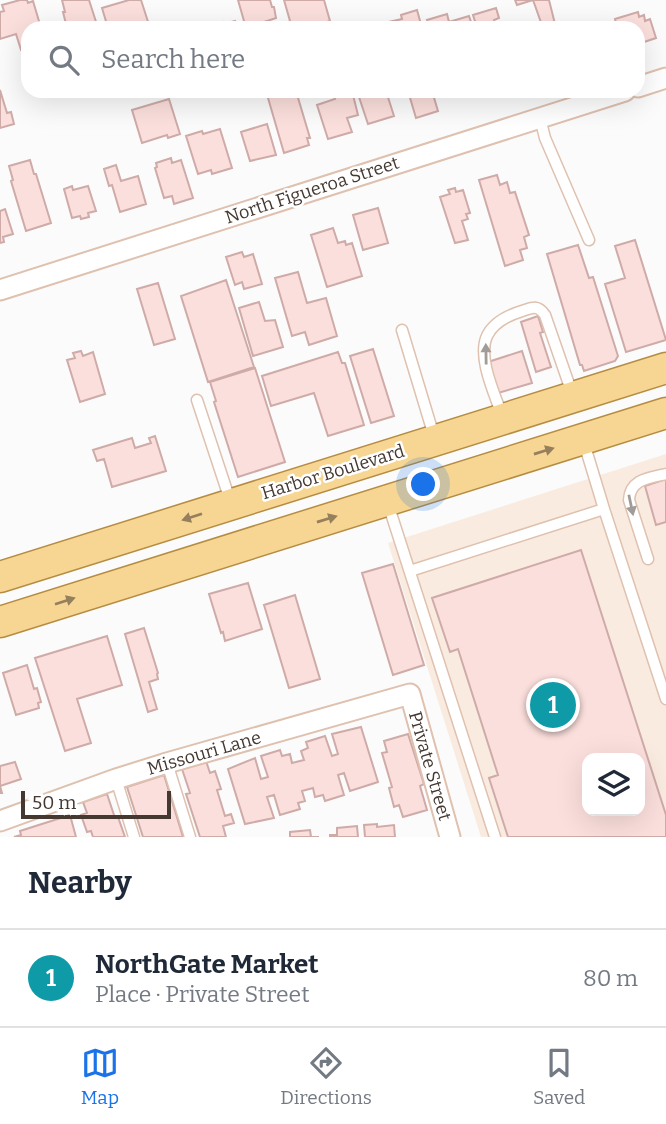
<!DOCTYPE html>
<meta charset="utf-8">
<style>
body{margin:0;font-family:Bitter,serif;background:#f6f6f7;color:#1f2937}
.controls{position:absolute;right:21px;bottom:21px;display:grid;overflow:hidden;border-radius:14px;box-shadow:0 7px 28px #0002}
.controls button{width:63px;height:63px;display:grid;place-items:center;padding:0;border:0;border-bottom:2px solid #e0e1e3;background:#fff;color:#1f2937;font:35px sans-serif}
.scale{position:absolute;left:21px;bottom:18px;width:150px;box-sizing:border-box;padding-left:7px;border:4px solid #443831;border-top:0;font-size:19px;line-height:24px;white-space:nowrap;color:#443831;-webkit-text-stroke:5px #fff;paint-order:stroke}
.you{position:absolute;left:424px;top:485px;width:24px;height:24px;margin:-18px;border:5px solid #fff;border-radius:50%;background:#1a73e8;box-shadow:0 0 0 10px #1a73e833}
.badge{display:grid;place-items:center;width:46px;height:46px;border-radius:50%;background:#1a73e8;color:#fff;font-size:23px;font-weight:700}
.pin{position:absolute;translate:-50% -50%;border:4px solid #fff;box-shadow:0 2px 7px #0006}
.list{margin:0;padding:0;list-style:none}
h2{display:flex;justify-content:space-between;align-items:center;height:91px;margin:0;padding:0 28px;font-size:30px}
h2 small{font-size:23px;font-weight:400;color:#747a83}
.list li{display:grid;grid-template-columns:46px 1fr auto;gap:21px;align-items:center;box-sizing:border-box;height:98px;padding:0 28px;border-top:2px solid #e0e1e3}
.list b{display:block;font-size:26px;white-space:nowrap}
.list p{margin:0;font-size:23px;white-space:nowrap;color:#747a83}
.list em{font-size:23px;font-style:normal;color:#747a83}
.icon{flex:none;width:38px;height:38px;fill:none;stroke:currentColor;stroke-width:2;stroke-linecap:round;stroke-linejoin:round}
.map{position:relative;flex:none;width:666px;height:837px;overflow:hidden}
.search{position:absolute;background:#fff;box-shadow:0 7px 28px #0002;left:21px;right:21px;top:21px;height:77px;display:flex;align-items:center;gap:18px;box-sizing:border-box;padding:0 24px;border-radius:21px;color:#747a83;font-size:26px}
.sheet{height:189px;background:#fff}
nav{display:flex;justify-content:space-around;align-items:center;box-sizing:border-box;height:98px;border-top:2px solid #e0e1e3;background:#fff;font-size:19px;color:#747a83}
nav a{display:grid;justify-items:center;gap:4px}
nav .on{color:#1a73e8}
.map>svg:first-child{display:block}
</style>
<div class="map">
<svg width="666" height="837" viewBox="0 0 666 837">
<rect width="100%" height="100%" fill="#fbfbfb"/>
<path fill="#faebe1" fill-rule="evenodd" d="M666,454v383h-185l-93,-294zM587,758h53v53h-53z"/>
<path fill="#fbdfdc" stroke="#cfaba8" stroke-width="2" fill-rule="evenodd" d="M20,0h7l1,3 5,-2 8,27h-13v19l-7,3 -5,-16 -16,5v-27l4,-1 -2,-6z
M62,0h27l9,28h-31l-4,-16h2z
M129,0h12l9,28h-42l-6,-20z
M238,0h32l2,7h2l2,11 -30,10z
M284,0h40l6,21 -23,7h-15z
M515,0h34l7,28h-13l-10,-28 -16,5z
M496,8l3,10 -5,2 3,8h-20l-4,-13z
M417,10l5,18h-36l-2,-5 18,-4 -1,-4z
M638,12l1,5 5,-2 1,6 5,-2 6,19 -18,6v-16h-21l-2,-9z
M447,14l2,8 20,-6 4,12h-43l-3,-8z
M235,21l2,7h-33l19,-6 1,2z
M0,90l7,23 4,-1 3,12 -14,4z
M266,91h30l14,47h-3l2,7 -25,8z
M332,91h20l6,24 -11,3 5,14 -24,7 -11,-34 18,-6z
M357,91h29l8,25 -26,8z
M408,91h24l6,20 -22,7z
M169,99l11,35 -12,4 -1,-3 -25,8 -10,-33z
M267,124l9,31 -26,6 -9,-29z
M220,129l12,39 -20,6 -1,-4 -13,4 -12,-38 16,-5 1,3z
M171,158l1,5 9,-3 12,38 -19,6 -2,-8 -8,2 -9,-30 2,-1 -1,-4z
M30,160l4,14h2l15,49 -25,8 -15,-50 2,-1 -4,-14z
M116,165l5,16 17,-5 8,28 -26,8 -8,-27 -3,1 -5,-17z
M497,175l3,10 7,-3 3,11 5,-1 14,43 -5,2 3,11 -7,2 3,10 -18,6 -26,-86z
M72,186l1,4 15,-4 8,25 -8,2 1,4 -8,2 -1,-3 -8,2 -8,-29z
M455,188l1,4 7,-2 7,23 -4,1 2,5 -6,2 6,19 -13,3 -15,-46 10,-3 -2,-4z
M378,208l10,35 -25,7 -10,-35z
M5,209l8,25 -10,3 1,5 -4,1v-32z
M333,228l5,15 7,-2 1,4 6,-2 10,33 -35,11 -16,-52z
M635,240l31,100 -40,12 -21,-68 20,-6 -10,-32z
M578,245l11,33 4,-1 25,79 -3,5 -31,10 -2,-6h-2l-33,-111z
M242,252l2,5 9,-3 9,30 -18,5 -2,-7 -7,3 -9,-28z
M298,272l9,31 19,-5 11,38 -28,9 -4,-13 -13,4 -17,-58z
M226,280l28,87 -46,15 -27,-86z
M158,283l17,56 -21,6 -17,-56z
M259,302l6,19 10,-1 8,27 -30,9 -14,-48z
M538,316l5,16 -3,1 11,34 -15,5 -15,-50z
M373,349l21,67 -23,7 -21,-67z
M81,351l2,5 10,-4 12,42 -25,8 -13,-42 8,-2 -2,-5z
M522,351l10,32 -34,10 -10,-31z
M338,352l4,11h3l19,62 -36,11 -14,-43 -43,13 -9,-30z
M255,368l30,94 -47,15 -24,-75 2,-1 -6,-19z
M155,436l11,35 -54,16 -8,-28 -7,2 -4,-11 39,-12 3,10 16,-5 -2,-5z
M666,479v43l-10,3 -11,-39z
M581,550l85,265v22h-158l-19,-59 9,-3 -40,-126 -8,3 -18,-54zM587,758h53v53h-53z
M393,564l31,101 -31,10 -31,-102z
M248,583l14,46 -37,12 -2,-9 -2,1 -12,-39z
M295,595l25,84 -31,9 -25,-83z
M144,628l14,45 -1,1 1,5 -9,3 8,27 -9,3 -23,-78z
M107,636l15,49 -45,14 14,44 -26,8 -30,-93z
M27,665l7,24 3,-1 4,14 -3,1 1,5 -23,7 -13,-42z
M361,727l17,55 -28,9 -6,-18 -6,2 6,20 -19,6 -2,-6 -8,2 -2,-9 -11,3 3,10 -7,2 2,6 -20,6 -6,-20 -7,2 7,21 -29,6 -17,-55 27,-11 6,21 7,-2 -7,-21 19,-6 2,6 8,-2 2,9 12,-3 -3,-9 7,-3 -2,-6 19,-6 7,20 6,-2 -6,-20z
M408,734l16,50 -4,2 7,24 -24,7 -4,-12 -5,2 -5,-19 3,-1 -10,-34 5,-1 -3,-11z
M206,761l4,12 5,-2 6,18 -4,1 8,26 6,-2 3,9 -11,3 3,11h-26l-14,-43 4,-1 -8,-24z
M15,762l6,17 -21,7 2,7h-2v-27z
M164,775l19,62h-40l-16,-50z
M107,794l8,24 3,-1 7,20h-32l-2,-6 -4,1 -6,-17 6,-2 -4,-11z
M70,815l6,22h-62l7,-2 -1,-4z
M377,824v3l17,-2 1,12h-30l-1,-12z
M357,826l1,11h-28v-2h7v-7z
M310,830l1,7h8h-29v-5z"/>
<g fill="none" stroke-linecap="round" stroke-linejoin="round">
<g stroke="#dfc1af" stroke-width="13">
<path id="service" d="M540,118l5,20 44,102
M402,330l32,106
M197,400l33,100
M502,415c-7,-20 -25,-58 -15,-79 6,-13 22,-21 35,-25 11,-4 16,-6 23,4l27,78
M388,504l107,333
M604,509l62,190
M648,559l-19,-59c1,-21 20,-22 37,-26
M410,571l194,-62 -20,-66
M167,763l23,74
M116,779l18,58"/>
</g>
<g stroke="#dfc1af" stroke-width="23">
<path id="minor" d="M638,87l28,-9
M0,290l625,-199
M0,821l116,-42 51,-16 243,-69 40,143"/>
</g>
<g stroke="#b58c41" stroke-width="33">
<path id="primary" d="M0,577l666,-209
M0,622l666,-209"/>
</g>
<use href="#service" stroke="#fff" stroke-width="10"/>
<use href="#minor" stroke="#fff" stroke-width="19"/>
<use href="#primary" stroke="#f7d592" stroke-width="30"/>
</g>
<defs><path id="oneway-solid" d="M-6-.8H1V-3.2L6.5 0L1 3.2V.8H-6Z" transform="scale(1.75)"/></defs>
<g fill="#a29c98">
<use href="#oneway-solid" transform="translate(486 354) rotate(-91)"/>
<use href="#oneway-solid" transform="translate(631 505) rotate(78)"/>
</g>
<g fill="#957f5d">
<use href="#oneway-solid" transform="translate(544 451) rotate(-17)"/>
<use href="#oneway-solid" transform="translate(192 517) rotate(162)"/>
<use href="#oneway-solid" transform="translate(327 519) rotate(-17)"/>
<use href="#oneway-solid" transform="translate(65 601) rotate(-18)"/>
</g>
<g text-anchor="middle" stroke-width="5" stroke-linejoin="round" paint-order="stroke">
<g font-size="18" fill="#443831" stroke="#fff">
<text transform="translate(312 190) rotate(-18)" y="6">North Figueroa Street</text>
<text transform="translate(333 472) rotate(-17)" y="6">Harbor Boulevard</text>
<text transform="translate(204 753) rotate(-16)" y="6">Missouri Lane</text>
<text transform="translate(430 766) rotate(74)" y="6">Private Street</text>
</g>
</g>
</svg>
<div class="controls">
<button><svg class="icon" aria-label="layers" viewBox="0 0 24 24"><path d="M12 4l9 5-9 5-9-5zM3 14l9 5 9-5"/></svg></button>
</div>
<div class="scale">50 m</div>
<div class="you"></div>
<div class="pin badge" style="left:553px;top:705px;background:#0f9aa8">1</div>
<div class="search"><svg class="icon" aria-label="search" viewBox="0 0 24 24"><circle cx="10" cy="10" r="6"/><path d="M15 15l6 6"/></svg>Search here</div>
</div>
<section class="sheet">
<h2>Nearby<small></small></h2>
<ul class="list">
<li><span class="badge" style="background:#0f9aa8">1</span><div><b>NorthGate Market</b><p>Place · Private Street</p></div><em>80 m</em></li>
</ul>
</section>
<nav>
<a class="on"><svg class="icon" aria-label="map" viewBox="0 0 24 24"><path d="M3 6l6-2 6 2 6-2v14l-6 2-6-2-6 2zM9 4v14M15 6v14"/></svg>Map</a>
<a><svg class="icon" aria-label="directions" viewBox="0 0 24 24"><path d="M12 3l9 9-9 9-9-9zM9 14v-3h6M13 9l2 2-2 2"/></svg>Directions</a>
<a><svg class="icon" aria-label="saved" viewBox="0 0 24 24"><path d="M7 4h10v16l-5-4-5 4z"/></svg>Saved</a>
</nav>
